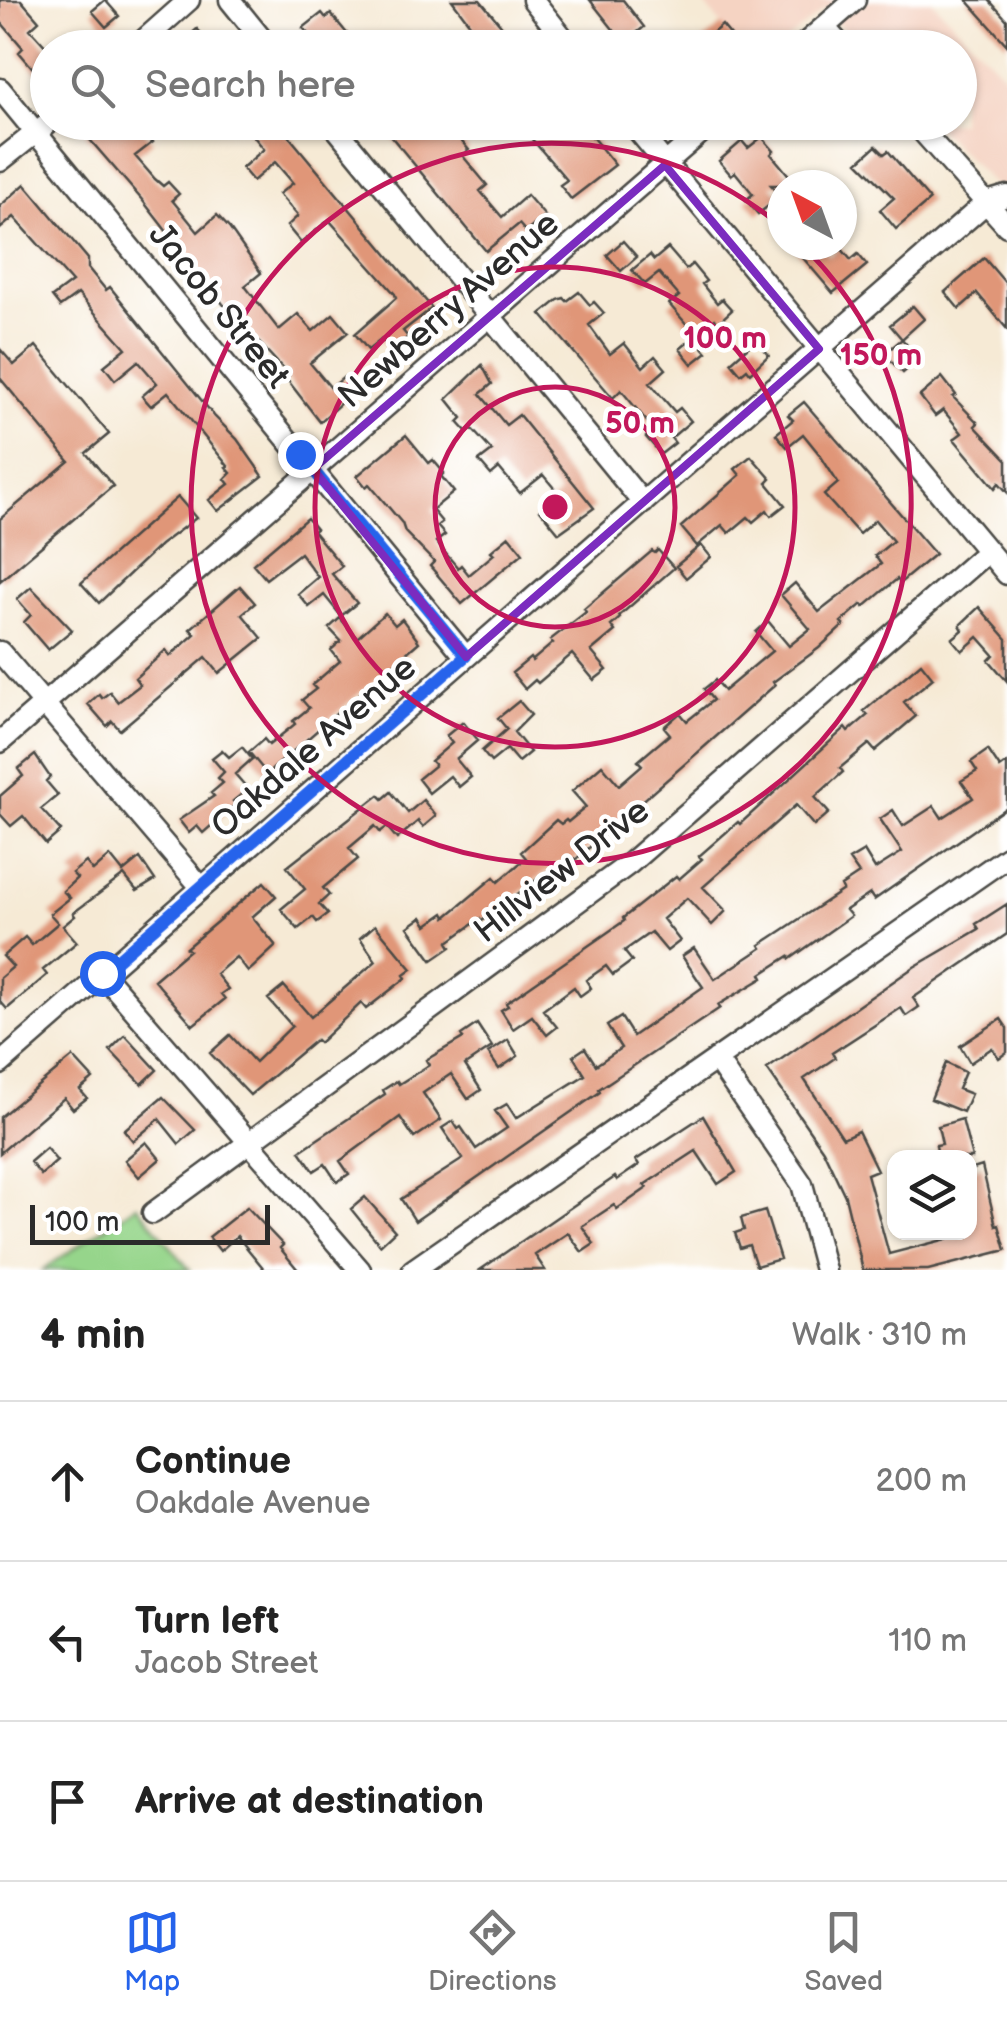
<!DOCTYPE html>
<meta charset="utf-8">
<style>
body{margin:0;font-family:"Balsamiq Sans",sans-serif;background:#f2f2f2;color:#222}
.controls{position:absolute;right:30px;bottom:30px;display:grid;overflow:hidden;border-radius:20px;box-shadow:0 2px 8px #0004}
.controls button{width:90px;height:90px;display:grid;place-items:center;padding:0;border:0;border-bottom:2px solid #e0e0e0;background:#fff;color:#222;font:50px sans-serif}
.compass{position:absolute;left:767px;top:170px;width:90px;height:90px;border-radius:50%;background:#fff;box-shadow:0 2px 8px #0004;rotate:319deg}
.scale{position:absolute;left:30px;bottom:25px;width:240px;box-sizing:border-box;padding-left:10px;border:5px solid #2b2b2b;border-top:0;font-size:28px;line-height:35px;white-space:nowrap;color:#2b2b2b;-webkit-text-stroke:8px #fff;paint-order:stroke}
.stop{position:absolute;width:30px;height:30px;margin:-22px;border:8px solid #2563eb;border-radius:50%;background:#fff}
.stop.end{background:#2563eb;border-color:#fff;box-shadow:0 2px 10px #0008}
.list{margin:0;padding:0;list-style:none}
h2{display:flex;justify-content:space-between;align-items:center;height:130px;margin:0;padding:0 40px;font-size:42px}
h2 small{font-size:32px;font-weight:400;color:#767676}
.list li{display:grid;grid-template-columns:65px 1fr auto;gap:30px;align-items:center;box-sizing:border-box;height:160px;padding:0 40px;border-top:2px solid #e0e0e0}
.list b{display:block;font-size:38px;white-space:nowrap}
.list p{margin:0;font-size:32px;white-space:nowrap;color:#767676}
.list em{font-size:32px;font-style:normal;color:#767676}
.icon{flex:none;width:55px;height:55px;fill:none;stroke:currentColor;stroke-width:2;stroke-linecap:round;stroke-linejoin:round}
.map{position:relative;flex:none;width:1007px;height:1270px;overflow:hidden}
.search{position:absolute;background:#fff;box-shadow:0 2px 8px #0004;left:30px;right:30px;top:30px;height:110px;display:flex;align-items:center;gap:25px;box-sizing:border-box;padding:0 35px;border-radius:55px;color:#767676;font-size:38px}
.sheet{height:610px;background:#fff}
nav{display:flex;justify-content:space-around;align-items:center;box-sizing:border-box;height:140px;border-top:2px solid #e0e0e0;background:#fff;font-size:28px;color:#767676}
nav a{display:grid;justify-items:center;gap:5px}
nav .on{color:#2563eb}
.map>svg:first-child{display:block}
</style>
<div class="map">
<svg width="1007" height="1270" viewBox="0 0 1007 1270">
<rect width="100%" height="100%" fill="#fff"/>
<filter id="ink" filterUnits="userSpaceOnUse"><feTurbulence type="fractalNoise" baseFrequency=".01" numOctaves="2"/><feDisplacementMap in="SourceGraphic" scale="20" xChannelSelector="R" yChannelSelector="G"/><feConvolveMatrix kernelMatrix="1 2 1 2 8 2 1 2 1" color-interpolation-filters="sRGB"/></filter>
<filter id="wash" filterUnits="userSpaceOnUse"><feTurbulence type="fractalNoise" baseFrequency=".0048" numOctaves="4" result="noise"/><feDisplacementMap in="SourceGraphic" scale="40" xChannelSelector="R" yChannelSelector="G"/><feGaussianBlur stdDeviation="2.25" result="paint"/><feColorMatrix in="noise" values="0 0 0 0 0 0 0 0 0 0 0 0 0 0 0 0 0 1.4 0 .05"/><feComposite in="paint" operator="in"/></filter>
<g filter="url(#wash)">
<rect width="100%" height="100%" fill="#f6ead5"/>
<path fill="#f5d3c2" d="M701,0h230l76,78v110l-11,-1 -63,-64 27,-1v-74l-99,-1 -37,-38 -45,38h-39z"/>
<path fill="#96d58b" stroke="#60805b" stroke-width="2.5" d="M137,1205l53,65h-147z"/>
<g id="blocks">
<path fill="#e09678" d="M0,0h21l18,21 -9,8 18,20v13l-12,10 -17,-20 4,-4 -23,-27z
M105,0l14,16 -13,11 -14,-16z
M452,0h28l40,48h-32z
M590,0h33l21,27 -20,16z
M967,0h22l18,20v25z
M322,13l4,5 5,-4 18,22 -12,11 -6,-7 -8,7 -20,-19z
M722,25l19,23h-46z
M197,29l19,19h-41z
M98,122h38l17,20 -18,14 20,23 8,7 5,-4 11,12 -7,6 26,32 19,-17 13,14 31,44 -16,13 34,44 19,-16 15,17 20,-17 15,18 -38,31 21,25 13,-11 11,13 -35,32 -34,-44 3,-3 -66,-71 -80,-103 -58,-67z
M242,122h35l155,186 -29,23 5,6 -16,14 -10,-12 -14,11 -13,-16 41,-36 -1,-4 -66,-74 -28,23 -14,-17 11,-10 -19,-22 14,-11 -18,-21 -22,19 -11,-13 22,-19z
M392,122h53l24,28 -7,5 25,30 -7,6 22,26 25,-22 18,21 -19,16 -7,-8 -33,27 -101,-122z
M548,122h32l35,43 -44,34 -11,-14 7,-5 -37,-43z
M762,137l12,14 -3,3 26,31h-26l10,11 -23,18 -12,-14 7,-6 -18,-22 -4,3 -12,-14 23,-20 6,7z
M876,146l8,8 4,-3 42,49 -34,29 -16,-19 14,-12 -36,-36z
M25,184l63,75v9l18,22 4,-3 105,130 22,22 26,37 -45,35 -9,-11 20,-16 -4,-5 6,-6 -5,-6 2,-1 -60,-74 -17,14 -9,-10 15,-13 -19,-22 -23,19 -11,-14 22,-18 -48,-54 -18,13 -8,-10 20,-15 -58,-65 -14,12v-23z
M623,241l14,16 -16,14 -14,-16z
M792,245h28l9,11 11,-9 11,13 7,-6 9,11 -34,28z
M668,248l18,21 6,-5 14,17 -4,3 15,19 5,-4 10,11 -14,13 -3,-4 -19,16 -27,-31 10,-8 -20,-23 -14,11 -13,-14 18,-15 4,5z
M984,258l23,27v44l-30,-36 -18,16 -14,-17z
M579,292l11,13 4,-3 10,11 -15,12 21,29 14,-11 19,24 12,-11 11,13 -16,14 25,29 5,-4 11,13 -20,17 4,5 -14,11 -15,-17 8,-7 -33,-40 -8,8 -72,-84 17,-14 6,-2 3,3z
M913,306l11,13 -22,20 -12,-14z
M694,337l13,15 -15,12 -12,-15z
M902,339l17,20 -16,14 -19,-19z
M756,340l13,15 -19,18 -3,-4 -6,5 -10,-12z
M36,346l73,88 -23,19 27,33 -113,95v-62l69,-58 -69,-83v-29l14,16z
M482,365l10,19 -12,10 26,31 13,-10 75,93 -35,25 -19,-23 19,-16 -16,-19 -23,18 -21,-25 -8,7 -12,-14 13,-10 -21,-23 -4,4 -9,-10 4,-4 -15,-19z
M942,377l14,18 -3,2 25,26 -3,3 32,34v32l-8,-9 -4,5 -41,-49 8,-6 -19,-23 -8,6 -15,-20z
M804,402l131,152 -35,29 -3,-4 -33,28 -2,-3 -21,18 3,3 -25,23 -46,34 2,3 -209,183 -5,-6 -5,3 -74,56 -2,-2 -32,23 3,5 -19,13 -24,-33 14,-10 5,8 17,-12 2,4 48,-40 4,5 28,-24 -5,-6 35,-32 5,4 5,-4 2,2 18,-15 -14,-16 30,-26 17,20 23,-20 -4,-4 32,-27 -6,-7 16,-14 7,8 26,-21 -9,-11 11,-9 9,11 48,-40 -16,-19 12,-11 21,25 21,-17 -29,-34 14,-12 24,29 62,-48 -6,-8 18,-15 -18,-21 -16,14 -35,-39 14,-12 -18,-28 -17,-21 -16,13 -11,-13 17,-14 -5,-5z
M406,435l23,28 4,-3 11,13 -3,3 13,16 -22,18 10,12 -5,4 8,9 -9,7 22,26 3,-3 8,10 25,-21 -3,-3 18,-15 14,17 -61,51 -32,-38 4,-4 -29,-30 -3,-9 -33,-39 -3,3 -9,-11z
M751,456l20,23 -4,4 18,22 -14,11 -4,-6 -14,12 -5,-5 -19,16 -7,-8 -25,21 -16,-19 59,-52 -5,-6z
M178,497l18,21 -36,27 -61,58 -18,-20z
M307,518l9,11 -3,2 29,35 -10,8 25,29 -16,13 -17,-21 -15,12 -11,-13 20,-17 -18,-24 -34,26 -13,-15z
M701,545l10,12 -25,21 -10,-12z
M658,550l16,18 -55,48 1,2 -9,8 4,5 -24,20 16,19 -13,10 -22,-26 -34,29 -3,-3 -10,9 -13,-16 18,-15 2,3 21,-18 -3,-3 36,-28 -2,-3 68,-58 3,2z
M240,586l15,17 -13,11 20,24 -43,35 -13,-16 -86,73 -8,-9 -5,5 -19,-22 11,-10 3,4 8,-6 8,10 22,-17 -5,-7 31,-28 4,6 25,-22 -5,-5z
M31,587l41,43 -24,20 -24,-28 7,-7 -14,-16z
M979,607l28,32v42l-18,-21 5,-5 -16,-18 -16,14 -10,-12 11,-9 -3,-5z
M385,613l10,12 7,-6 17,23 -152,132 -18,-22 15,-13 5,6 26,-21 -2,-3 16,-13 -7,-8 14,-11 -4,-4 28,-24 -9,-11 10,-9 -12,-13 11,-10 17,20z
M921,663l12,15 -29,24 12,14 -41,35 -6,-7 -29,24 3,4 -28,25 14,16 -15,13 -18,-21 -93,82 23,24 -14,14 -25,-27 -24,21 17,22 -13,10 -16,-19 -27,19 8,10 -19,14 -7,-9 -20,14 5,8 -11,8 -6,-9 -31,23 14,17 -10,8 -15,-19 -19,13 -12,-19 7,-4 -2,-3 118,-82 -1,-3 53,-42 3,3 23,-20 -3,-3 39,-34 2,2 105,-96 3,4 20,-17 -4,-4z
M519,701l12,14 -17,17 16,20 -12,10 -11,-13 -16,13 -9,-11 25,-22 -9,-11z
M463,722l15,18 -22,19 15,18 -12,10 -9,-11 -21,17 -11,-14 17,-14 -4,-4 21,-18 -6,-7z
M242,747l10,12 -17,15 13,15 -15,12 3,3 -33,29 -6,-7 -8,7 -10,-13 35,-24 -3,-3 12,-10 -5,-5 6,-6 -12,-14 10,-8 7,7z
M988,750l12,18 7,-5v44l-133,93 -4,-6 -24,16 5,6 -61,43 -1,-3 -28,18 2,4 -45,27 2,3 -121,81 1,3 -185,129 -14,-22 62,-40 -21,-31 11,-7 5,8 3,-2 15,22 31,-21 -12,-17 12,-7 9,14 69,-43 -12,-19 12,-8 11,17 25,-17 -14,-22 14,-9 12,19 70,-49 -21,-31 12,-8 21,31 47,-31 -2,-3 83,-55 -2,-4 18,-12 -10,-14 15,-9 11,18 27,-17 -22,-33 13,-9 10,16 31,-20 8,12 31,-20 -12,-17 16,-10 -6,-9z
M35,755l15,22 -4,4 12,14 -17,14 20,22 -15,13 -23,-28 -12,10 -11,-12v-18l23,-20 -5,-7z
M391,792l17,21 15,-13 13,16 -13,11 -5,-6 -21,18 -10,-12 -7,5 -5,-6 -26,22 9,11 -35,29 6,7 -10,9 9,10 -11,8 -4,-5 -15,12 -17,-20 24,-20 -18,-22 92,-72 4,4z
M110,856l13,16 17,-14 15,22 -18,11 -13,-16 -51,38 2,3 -12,10 14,16 -34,28 4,5 -40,34 -7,-8v-23l13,-11 -10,-11 22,-19 7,8 26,-22 -8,-9 20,-16 -7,-7 14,-13 -5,-5 14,-11 7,9z
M264,882l12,14 -24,21 24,29 -28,26 -12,-15 -20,17 12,15 -7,5 4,5 -32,26 -39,-45 35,-30 -3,-2z
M1007,904v30l-94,64 6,9 -13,9 -5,-8 -69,45 3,5 -31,21 39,59 15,-7 19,39 -10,4 22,80 81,-21v-63l12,-4 14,60 3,-1 7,25 -78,20h-65l-18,-74 -22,-46 -56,-81 147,-102 65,-38 -3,-5z
M375,925l37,44 -8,6 2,3 -40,31 -5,-6 -42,40 -3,-3 -66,55 -40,-42 20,-18 25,27 37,-36 -24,-27 16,-13 27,31 65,-56 -16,-23z
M1001,1019l6,9v24l-8,6 -7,-10 -22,15 -10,-17z
M477,1024l15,23 -27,18 16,25 -13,9 -17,-25 -28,19 18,27 -27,18 -14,-21 -60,44 9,13 -12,8 -12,-18 -11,7 -14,-20 85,-57 -2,-4 14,-9 2,3 30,-19 -3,-5 37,-22 -2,-3z
M125,1035l32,35 -15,14 -32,-34z
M508,1040l10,16 -19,13 -11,-16z
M73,1057l20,22 -13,11 7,8 -14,11 -9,-11 -64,55v-36z
M946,1063l19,9 -7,17 13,5 -8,18 -32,-13z
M163,1097l32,33 -16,14 -20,-25 -26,22 -9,-11z
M703,1116l33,56 -18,12 -22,-33 -52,34 3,3 -30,21 -3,-4 -32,21 12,18 -12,8 -14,-19 -33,22 10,15h-65l135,-93 2,3 22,-15 -3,-5z
M962,1119l10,39h-34l-2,-13 6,-1 -4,-18z
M146,1142l14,17 -21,18 -14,-17z
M46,1148l11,13 -16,14 -11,-13z
M365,1197l30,34 -15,14 -29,-36z
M247,1207l36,38 -3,3 18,22h-33l-28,-34 -17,15 -11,-14z
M765,1211l15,48 -24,7 -7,-21 -9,3 -5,-15 9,-3 -3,-12z"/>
</g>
</g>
<g filter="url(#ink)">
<use href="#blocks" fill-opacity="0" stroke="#494844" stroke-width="2.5"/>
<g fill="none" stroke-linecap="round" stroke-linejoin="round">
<g stroke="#494844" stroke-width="25">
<path id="minor" d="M230,0l39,48
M533,0l38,48
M824,27l19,21
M135,48l54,-48
M800,48l55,-48
M0,89l466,568
M331,122l312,381
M631,122l376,452
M914,122l93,104
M0,161l49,-39
M0,652l201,235
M0,742l713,-620
M102,973l258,297
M716,1059l86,125 23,86
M0,1064l987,-862 20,-6
M153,1213l476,-349 359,-313
M413,1270l594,-413"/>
</g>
<use href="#minor" stroke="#fff" stroke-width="20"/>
</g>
</g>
<g fill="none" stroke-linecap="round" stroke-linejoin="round" filter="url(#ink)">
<path stroke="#2563eb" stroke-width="12" d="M102,973l364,-317 -166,-202"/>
</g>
<path fill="none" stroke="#7b2cbf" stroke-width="8" stroke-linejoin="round" d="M665,165l154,184 -353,308 -153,-188z"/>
<g fill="none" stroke="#c2185b" stroke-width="5">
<circle cx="555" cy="507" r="120"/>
<circle cx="555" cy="507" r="240"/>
<path d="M803 246A360 360 0 1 1 782 227"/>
</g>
<g text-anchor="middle" stroke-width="9" stroke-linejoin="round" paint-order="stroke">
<g font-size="35" fill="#2b2b2b" stroke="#fff">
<text transform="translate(220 305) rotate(51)" y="12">Jacob Street</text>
<text transform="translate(448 309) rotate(-41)" y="12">Newberry Avenue</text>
<text transform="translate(313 746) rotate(-41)" y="12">Oakdale Avenue</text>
<text transform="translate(561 870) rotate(-38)" y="12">Hillview Drive</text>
</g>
</g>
<circle cx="555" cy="507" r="15" fill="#c2185b" stroke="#fff" stroke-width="5"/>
<g font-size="30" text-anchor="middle" font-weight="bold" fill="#c2185b" stroke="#fff" stroke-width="9" stroke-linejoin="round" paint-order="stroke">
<text x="725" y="348">100 m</text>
<text x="881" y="365">150 m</text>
<text x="640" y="433">50 m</text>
</g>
</svg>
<div class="controls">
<button><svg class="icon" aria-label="layers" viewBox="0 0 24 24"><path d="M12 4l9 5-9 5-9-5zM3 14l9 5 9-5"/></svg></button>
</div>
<svg class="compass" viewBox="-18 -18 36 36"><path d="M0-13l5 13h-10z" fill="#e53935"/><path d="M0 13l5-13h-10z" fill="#767676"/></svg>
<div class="scale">100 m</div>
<div class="stop" style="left:102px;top:973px"></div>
<div class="stop end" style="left:300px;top:454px"></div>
<div class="search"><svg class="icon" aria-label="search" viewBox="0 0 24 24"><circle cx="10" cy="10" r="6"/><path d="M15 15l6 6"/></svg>Search here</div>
</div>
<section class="sheet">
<h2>4 min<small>Walk · 310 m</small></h2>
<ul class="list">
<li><svg class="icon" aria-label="ahead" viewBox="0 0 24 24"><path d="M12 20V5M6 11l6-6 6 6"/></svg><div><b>Continue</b><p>Oakdale Avenue</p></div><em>200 m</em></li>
<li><svg class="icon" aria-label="left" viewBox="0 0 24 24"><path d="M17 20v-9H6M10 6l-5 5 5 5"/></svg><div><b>Turn left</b><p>Jacob Street</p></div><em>110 m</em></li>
<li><svg class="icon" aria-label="arrive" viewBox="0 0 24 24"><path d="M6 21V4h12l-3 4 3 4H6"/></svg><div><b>Arrive at destination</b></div></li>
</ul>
</section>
<nav>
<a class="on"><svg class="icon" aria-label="map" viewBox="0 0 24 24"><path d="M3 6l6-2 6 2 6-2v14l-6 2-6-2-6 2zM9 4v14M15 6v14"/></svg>Map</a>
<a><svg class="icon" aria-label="directions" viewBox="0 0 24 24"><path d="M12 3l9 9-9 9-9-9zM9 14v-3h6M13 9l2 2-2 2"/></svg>Directions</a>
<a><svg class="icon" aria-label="saved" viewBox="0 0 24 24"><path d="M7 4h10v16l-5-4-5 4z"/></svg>Saved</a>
</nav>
